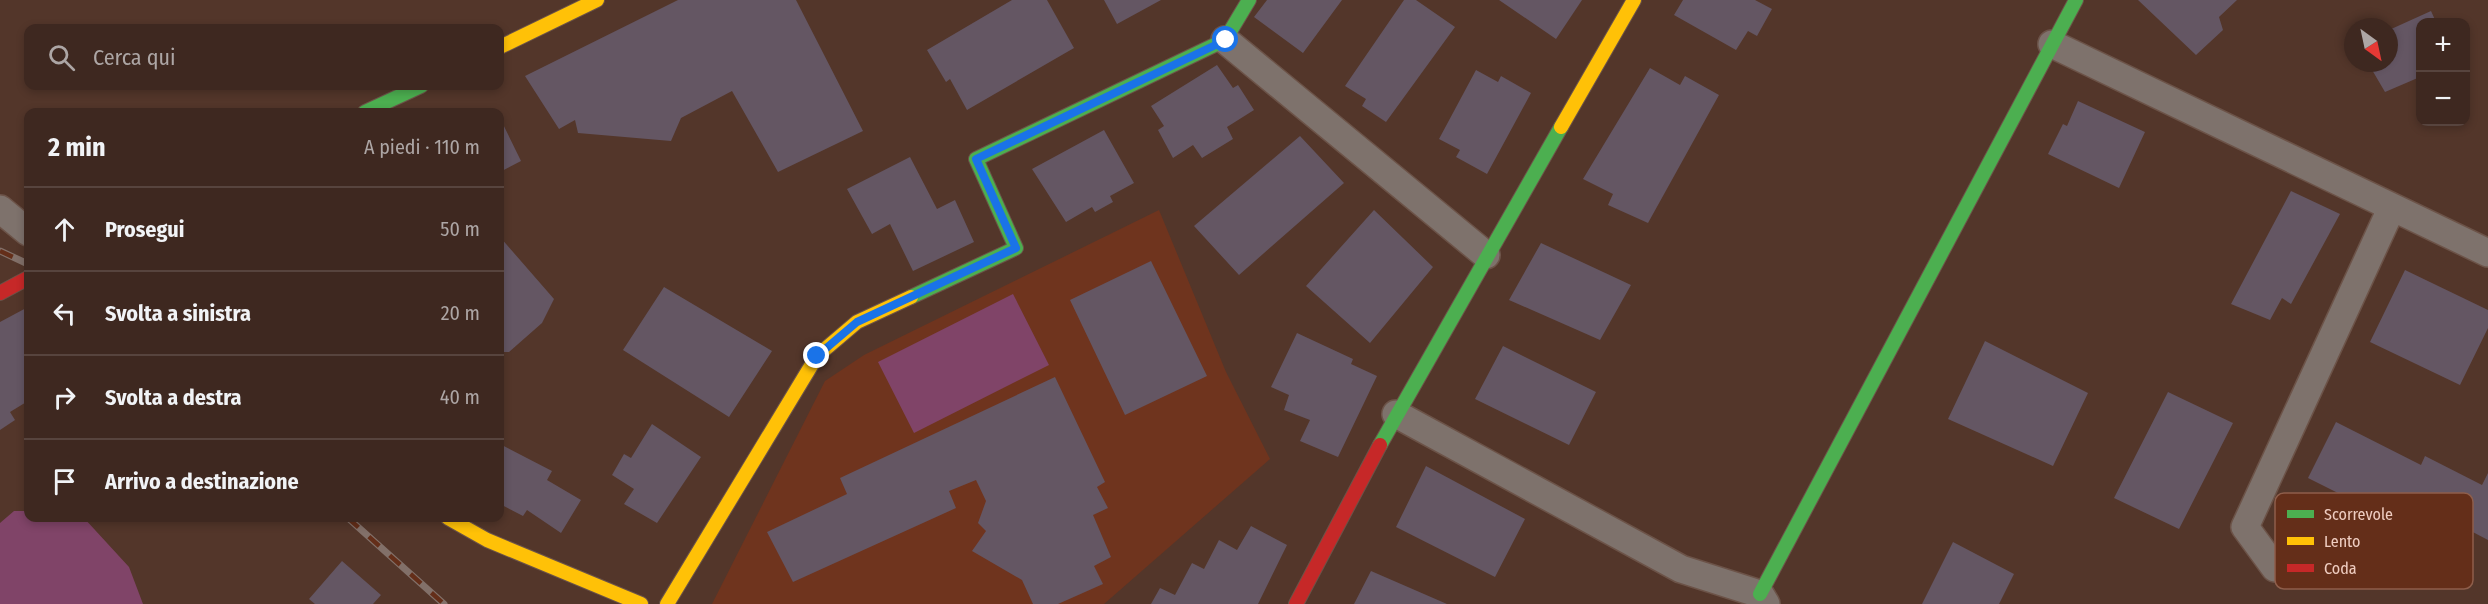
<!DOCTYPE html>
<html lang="it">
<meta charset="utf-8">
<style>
body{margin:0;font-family:"Fira Sans Condensed",sans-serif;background:#453029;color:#f1f3f6}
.controls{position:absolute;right:18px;top:18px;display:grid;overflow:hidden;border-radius:12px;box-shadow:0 3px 9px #0003}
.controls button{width:54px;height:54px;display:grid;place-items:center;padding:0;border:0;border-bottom:2px solid #57443e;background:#3e2820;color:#f1f3f6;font:30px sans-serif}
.compass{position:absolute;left:2344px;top:18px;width:54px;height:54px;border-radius:50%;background:#3e2820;box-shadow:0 3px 9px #0003;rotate:147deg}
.stop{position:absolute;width:18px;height:18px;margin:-14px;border:4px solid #1a73e8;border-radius:50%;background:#fff}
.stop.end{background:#1a73e8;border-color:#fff;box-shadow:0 2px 6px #0008}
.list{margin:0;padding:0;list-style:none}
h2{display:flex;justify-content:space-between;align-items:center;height:78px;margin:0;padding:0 24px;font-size:26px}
h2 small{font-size:20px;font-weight:400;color:#ada6a5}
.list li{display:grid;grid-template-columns:39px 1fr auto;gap:18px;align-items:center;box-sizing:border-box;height:84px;padding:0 24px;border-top:2px solid #57443e}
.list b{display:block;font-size:22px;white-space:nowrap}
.list em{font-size:20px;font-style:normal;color:#ada6a5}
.icon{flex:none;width:33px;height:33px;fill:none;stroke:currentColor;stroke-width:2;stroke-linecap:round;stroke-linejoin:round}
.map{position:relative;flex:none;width:2488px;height:604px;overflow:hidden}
.search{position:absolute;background:#3e2820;box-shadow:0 3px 9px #0003;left:24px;top:24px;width:480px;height:66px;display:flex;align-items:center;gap:15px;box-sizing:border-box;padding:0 21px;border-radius:12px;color:#ada6a5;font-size:22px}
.panel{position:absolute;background:#3e2820;box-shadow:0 3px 9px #0003;left:24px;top:108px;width:480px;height:414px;border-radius:12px}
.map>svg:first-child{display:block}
</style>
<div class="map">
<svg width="2488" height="604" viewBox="0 0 2488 604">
<rect width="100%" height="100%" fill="#53362a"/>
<path fill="#6f341e" d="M1159,210l67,162 44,87 -166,145h-392l113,-223 39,-26z"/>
<path fill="#804468" d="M1013,294l36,71 -135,68 -36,-71z
M14,511h14v7h56l45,49 14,37h-143v-81z"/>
<path fill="#645663" d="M678,0h118l67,131 -85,41 -46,-81 -51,27 -10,23 -93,-8 -3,-13 -16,9 -34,-53z
M1012,0h35l27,48 -107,62 -17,-31 -4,3 -19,-32z
M1104,0h57l-44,24z
M1267,0h75l-39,53 -49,-36z
M1404,0h12l39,27 -69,95 -24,-16 4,-7 -21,-13z
M1499,0h83l-26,39z
M1683,0h72l17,9 -15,27 -9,-5 -12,19 -62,-35z
M2138,0h99l-18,17 4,13 -27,25z
M2431,11l5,11h-16v55l-35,15 -17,-29h21v-33z
M1217,65l16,23 5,-3 16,25 -27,17 6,12 -31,19 -9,-13 -20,13 -15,-28 6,-4 -13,-20z
M1650,68l30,17 5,-9 34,19 -71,128 -40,-18 5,-11 -30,-15z
M1476,70l22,12 3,-6 30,17 -44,81 -31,-17 4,-7 -21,-11z
M2078,101l67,31 -26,56 -71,-34 15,-30 4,2z
M500,118l21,43 -21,11z
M1104,130l30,53 -24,13 3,6 -18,10 -3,-5 -26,15 -34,-53z
M1300,136l44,47 -105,92 -45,-49z
M910,157l27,52 18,-9 19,42 -61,29 -23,-47 -18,10 -25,-45z
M2291,191l49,23 -49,90 -9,-6 -12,22 -39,-16z
M1374,210l59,57 -63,76 -64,-57z
M500,237l54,62 -12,24 -33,29h-9z
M1541,243l90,42 -31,55 -91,-40z
M1151,261l56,115 -82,39 -55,-115z
M2405,270l83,40v18l-28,57 -90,-43z
M664,287l108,64 -43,66 -106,-67z
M28,307v94l-18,11 5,8 -15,10v-108z
M1297,333l56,26 -2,5 26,12 -39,81 -38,-16 10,-21 -26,-10 5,-15 -18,-8z
M1985,341l103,52 -35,73 -105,-47z
M1503,346l93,46 -27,53 -94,-46z
M1055,377l50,105 -8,5 11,21 -15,7 18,42 -17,9 9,18 -45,20h-25l-11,-24 -50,-29 14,-20 -8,-8 8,-22 -10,-21 -27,11 7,17 -163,74 -26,-50 80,-38 -7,-16z
M2168,392l65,31 -54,106 -65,-31z
M2336,422l85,43 4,-9 57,29 6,-12v67l-21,-11 -7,14 -57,-29 -5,9 -90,-45z
M652,424l49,33 -44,66 -33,-19 10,-15 -22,-14 12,-21 7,4z
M500,444l52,27 -5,9 34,20 -20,33 -34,-23 -4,6 -23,-12z
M1426,466l99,53 -30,58 -99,-50z
M1251,526l36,19 -29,59h-107l9,-16 15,7 17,-32 12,6 15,-29 18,10z
M1953,542l61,32 -15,30h-77z
M342,561l39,34 -8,9h-58l-6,-5z
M1371,571l76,33h-93z"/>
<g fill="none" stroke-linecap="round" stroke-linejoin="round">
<g stroke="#6c5348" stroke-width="30">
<path id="street" d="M1225,40l261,215
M2052,44l436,209
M0,209l28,23
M1396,414l285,155 79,25 6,10
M2275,568l-30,-41 147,-320"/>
</g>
<g stroke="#6c5348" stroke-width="16">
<path id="fast" d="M365,112l56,-26
M911,297l105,-49 -40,-89 249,-119 24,-40
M1380,445l181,-318
M1760,594l316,-594"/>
</g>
<g stroke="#6c5348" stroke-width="16">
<path id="slow" d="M500,47l97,-47
M1561,127l73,-127
M448,518l39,22 154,64
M667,604l150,-248 40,-34 54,-25"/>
</g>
<g stroke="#6c5348" stroke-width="16">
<path id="jam" d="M0,293l28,-15
M1296,604l84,-159"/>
</g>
<use href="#street" stroke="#7e726c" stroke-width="27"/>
<use href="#fast" stroke="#4caf50" stroke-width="14"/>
<use href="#slow" stroke="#ffc107" stroke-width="14"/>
<use href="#jam" stroke="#c62828" stroke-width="14"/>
<g stroke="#827069" stroke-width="7">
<path id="rail" d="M0,251l28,13
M348,518l96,86"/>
</g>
<use href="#rail" stroke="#642e19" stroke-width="4.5" stroke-dasharray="14" stroke-linecap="butt"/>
</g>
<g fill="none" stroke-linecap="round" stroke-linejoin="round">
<path stroke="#1a73e8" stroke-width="8" d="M817,356l40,-34 159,-74 -40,-89 250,-119"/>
</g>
<rect x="2275" y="493" width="198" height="96" rx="9" fill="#642e19" stroke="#8e5e4b" stroke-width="1.5"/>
<rect x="2287" y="510" width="27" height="8" fill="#4caf50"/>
<rect x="2287" y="537" width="27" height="8" fill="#ffc107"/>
<rect x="2287" y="564" width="27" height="8" fill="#c62828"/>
<g font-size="16" fill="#efcdc1">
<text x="2324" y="520">Scorrevole</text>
<text x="2324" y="547">Lento</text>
<text x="2324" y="574">Coda</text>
</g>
</svg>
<div class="controls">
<button>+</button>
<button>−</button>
</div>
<svg class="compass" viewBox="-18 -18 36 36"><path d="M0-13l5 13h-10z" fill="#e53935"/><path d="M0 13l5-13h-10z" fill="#ada6a5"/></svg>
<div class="stop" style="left:1226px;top:40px"></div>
<div class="stop end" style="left:817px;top:356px"></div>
<div class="search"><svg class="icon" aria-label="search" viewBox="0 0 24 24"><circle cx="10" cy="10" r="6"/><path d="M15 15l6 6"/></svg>Cerca qui</div>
<section class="panel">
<h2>2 min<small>A piedi · 110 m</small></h2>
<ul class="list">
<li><svg class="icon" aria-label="ahead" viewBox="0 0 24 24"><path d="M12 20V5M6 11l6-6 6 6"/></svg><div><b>Prosegui</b></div><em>50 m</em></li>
<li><svg class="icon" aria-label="left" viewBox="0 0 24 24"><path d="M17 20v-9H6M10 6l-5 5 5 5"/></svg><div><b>Svolta a sinistra</b></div><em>20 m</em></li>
<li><svg class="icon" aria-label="right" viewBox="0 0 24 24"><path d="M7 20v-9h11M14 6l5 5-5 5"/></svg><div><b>Svolta a destra</b></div><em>40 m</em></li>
<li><svg class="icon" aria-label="arrive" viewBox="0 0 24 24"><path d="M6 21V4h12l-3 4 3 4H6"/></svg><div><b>Arrivo a destinazione</b></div></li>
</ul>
</section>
</div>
